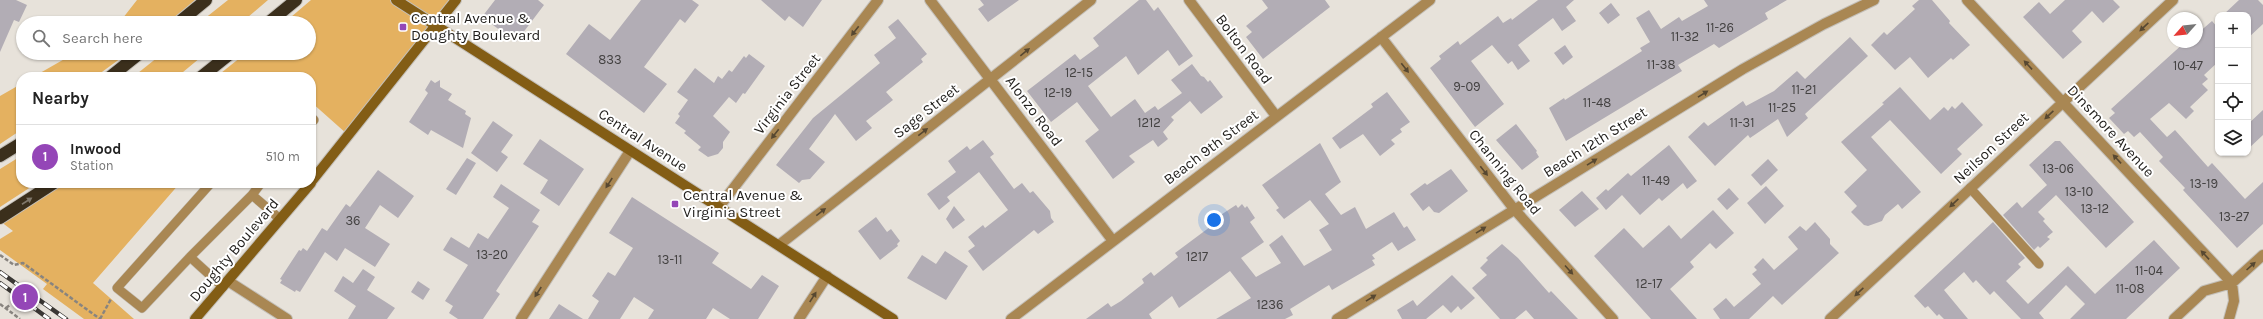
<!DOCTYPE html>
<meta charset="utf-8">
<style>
body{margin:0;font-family:Karla,sans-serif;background:#f6f6f6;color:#222}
.controls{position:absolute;right:12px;top:12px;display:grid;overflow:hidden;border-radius:8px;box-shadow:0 1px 3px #0004}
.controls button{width:36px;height:36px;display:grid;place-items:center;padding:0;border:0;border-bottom:1px solid #e0e0e0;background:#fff;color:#222;font:20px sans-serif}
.compass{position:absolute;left:2167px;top:12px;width:36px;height:36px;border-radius:50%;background:#fff;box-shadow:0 1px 3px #0004;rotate:243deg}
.you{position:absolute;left:1214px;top:220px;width:14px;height:14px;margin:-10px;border:3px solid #fff;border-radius:50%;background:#1a73e8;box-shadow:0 0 0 6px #1a73e833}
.badge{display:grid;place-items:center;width:26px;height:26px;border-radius:50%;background:#9446b7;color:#fff;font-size:13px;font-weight:700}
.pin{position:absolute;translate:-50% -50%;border:2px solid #fff;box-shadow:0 1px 4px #0006}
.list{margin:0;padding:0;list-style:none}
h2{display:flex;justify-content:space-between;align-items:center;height:52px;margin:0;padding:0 16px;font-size:17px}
h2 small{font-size:13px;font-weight:400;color:#767676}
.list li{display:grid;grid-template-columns:26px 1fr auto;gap:12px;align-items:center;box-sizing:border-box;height:64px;padding:0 16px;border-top:1px solid #e0e0e0}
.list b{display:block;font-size:15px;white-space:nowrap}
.list p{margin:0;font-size:13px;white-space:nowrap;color:#767676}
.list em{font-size:13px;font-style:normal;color:#767676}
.icon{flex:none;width:22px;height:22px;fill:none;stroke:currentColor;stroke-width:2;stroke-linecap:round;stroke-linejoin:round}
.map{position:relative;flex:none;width:2263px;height:319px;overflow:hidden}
.search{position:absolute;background:#fff;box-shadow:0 1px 3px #0004;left:16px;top:16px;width:300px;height:44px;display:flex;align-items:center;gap:10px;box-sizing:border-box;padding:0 14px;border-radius:22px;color:#767676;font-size:15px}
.panel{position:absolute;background:#fff;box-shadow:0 1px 3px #0004;left:16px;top:72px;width:300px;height:116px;border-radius:16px}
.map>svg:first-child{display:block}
</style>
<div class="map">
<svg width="2263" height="319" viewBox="0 0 2263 319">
<rect width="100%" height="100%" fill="#e7e2da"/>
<path fill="#e4b160" d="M137,0h58l-27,23h-49z
M228,0h40l-27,23h-42z
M311,0h82l40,25 -86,109 -36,-32v-25h-29l-5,-5 -5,5h-56l30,-24h63v-30h-25z
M399,0h55l-18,23z
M75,53h53l-33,24h-62z
M163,53h43l-29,24h-44z
M21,84v46l-21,14v-48z
M21,156v27h16l-37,24v-38z
M62,183h118l-87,100 41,36h-50l-41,-30 4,-5 -47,-34v-11l13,-8 -13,-10z"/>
<path fill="#b2adb5" d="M0,0h16l11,5 -8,17 -5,-2 -14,32z
M495,0h43l6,5 -28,37 -34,-25z
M641,0h51l7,5 -14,18 -5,-4 -36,48 23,17 -23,29 -78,-59 23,-30 21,16z
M761,0h61l-19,27 -14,-11 -4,5z
M980,0h39l-31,22 -10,-13 6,-4z
M1139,0h7l8,11 4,-4 35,49 -14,10 -11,-16 -30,25 -12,-19 -38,30 23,31 24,-18 10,14 10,-7 3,4 24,-17 -11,-13 21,-16 9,12 3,1 4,5 2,-2 13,17 -22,17 -11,-13 -19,16 3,3 -11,12 5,7 -10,8 -5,-7 -24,16 6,6 -22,17 -28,-38 14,-11 -22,-28 -26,20 -24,-31 48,-37 5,6 19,-14 -6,-8z
M1262,0h63l5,7 -67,52 -17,-22 6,-5 -6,-6 22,-18z
M1538,0h36l-8,7 10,14 -14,10 -9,-13 -35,27 12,16 -12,9 -6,-9 -4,3 -16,-19 -21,16 33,43 -29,23 -45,-59 11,-9 -2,-3 19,-15 2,4 38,-29 5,7 8,-5 1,2z
M1704,0h83l-22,13 3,6 -49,29 -5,-4 -36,21 4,6 -116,70 -17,-33 15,-10 1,2 77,-49 -2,-3 10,-6 -14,-24 13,-8 12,19 18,-12 3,4 26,-15z
M1919,0h13l18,21 -1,2 21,22 -17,15 -2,-2 -23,20 -18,-21 -15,13 -24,-25 13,-13 3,3 28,-26 -3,-3z
M2065,0h48l7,7 -17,16 -11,-12 -20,20 10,11 -19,17 -40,-42 16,-15 11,12z
M2239,0h19l5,5v19l-15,14v-23h-25z
M1611,3l9,12 -12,9 -9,-11z
M898,19l29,35 -6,5 2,3 -37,30 7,8 -27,21 6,7 -16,13 -21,-27 -26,35 16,13 -15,17 -8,1 -3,3 -23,-18 37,-47 67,-55 -6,-8 22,-17 -8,-11z
M2212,21l6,7v34l-14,13 4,4 -6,5 6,6 -18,17 4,4 -8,8 -17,-16 -19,16 17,18 8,-7 33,37 4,-4 33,36 18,-17v42l-26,24 -54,-58 2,-2 -26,-27 4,-4 -23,-25 -6,5 -6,-6 -4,3 -15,-16 6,-5 -4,-4 74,-67h12v-8z
M1850,37l18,19 -63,58 3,4 -21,19 -9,-18 -28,19 -2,-3 -33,31 -27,-29 16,-15 4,4 35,-25 3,5 28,-15 23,-20 8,8z
M1565,45l8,12 -10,8 -9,-12z
M749,54l16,12 -20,28 -2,-1 -7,10 -7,-6 -16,19 17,16 -7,10v6l-5,6 -10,3 -10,-7 3,-3 -17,-14 2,-2 -11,-8 5,-7 -2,-2 10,-14 -11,-8 18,-24 19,15 4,-7 4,3 7,-9 3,2 12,-16 2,2z
M431,80l4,3 5,-3v7l12,7 -4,6 18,11 -1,3 6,4 -8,30 -32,-18 -3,5 -19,-13 19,-29 -3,-3z
M1900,87l30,33 14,-13 4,4 4,-5 3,3 7,-7 21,23 -26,24 5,5 -21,20 -51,-54 -19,17 50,55 -19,17 -4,-5 -13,11 -3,6 -14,5 -4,-1 -13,-13 6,-6 -13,-14 23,-22 -26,-28 43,-38 -2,-1z
M1387,92l23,30 -10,7 2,3 -11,8 4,4 -15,12 -17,-22 -23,15 -8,-11 41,-31 -2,-3z
M2263,110v25l-15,14v-25z
M493,121l20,14 -12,17 7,5 -11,15 -26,-19z
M1516,124l21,27 -1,1 3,5 -17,13 -26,-30z
M540,139l44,30 -25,37 -19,-13 8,-13 -25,-16z
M983,140l11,14 -4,3 24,32 8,-6 8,10 3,-2 17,20 1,7 3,4 -16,12 -4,-4 -51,41 -15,-20 7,-5 -7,-9 15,-12 2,3 23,-18 -29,-38 -32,25 3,4 -11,9 -12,-16 29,-22 -8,-11 19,-15 3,4z
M2055,141h5l74,81 -28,26 -50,-53 -18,17 7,7 -2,2 10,11 -6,5 3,2 -10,9 -2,-2 -4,4 -31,-35 14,-13 5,6 25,-23 -18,-20z
M1320,143l21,39 -16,12 16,21 14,-8 11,22 28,-17 10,16 3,-2 9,14 -18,11 -6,-9 -20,13 3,4 -3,1 3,5 -43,25 -3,-5 -39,24 3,6 -8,4h-69l35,-21 -21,-27 -51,37 -7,-12 -23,18 3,5h-66l22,-16 3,4 10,-6 23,-18 -2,-4 9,-7 3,4 24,-19 -3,-4 43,-32 -2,-3 20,-13 2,3 4,-4 3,4 2,-2 8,12 -5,4 14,20 -23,16 15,19 25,-14 -12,-18 13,-10 22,31 28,-16 -13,-20 10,-6 -19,-24 -26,19 -8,-9 3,-2 -17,-23z
M1669,145l28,36 -10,8 -4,-6 -21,18 -3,-3 -19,17 -18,-20 -16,15 -10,-12 10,-9 2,2 20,-18 3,3z
M467,158l9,5 -20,32 -10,-6z
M1768,159l10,11 -17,16 -10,-11z
M1451,169l17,22 -29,22 -5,-1 -5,-6 -6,5 -13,-17 15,-11 2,2z
M378,170l36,26 -16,22 -18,-13 -15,23 25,16 -15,23 -30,-19 -8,13 -12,-9 -25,40 -4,-2 -1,2 -15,-9 2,-3 -2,-1 19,-29 2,1 2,-3 4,3 15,-23 5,3 19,-27 4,3z
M501,184l39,26 -8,12 7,4 -43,65 4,3 -17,25h-25l-9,-6 4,-7 -8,-5 23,-36 -25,-15 8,-13 18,11 9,-15 10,6 21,-31 -16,-11z
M1766,186l18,20 -19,18 -18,-21z
M1729,188l10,11 -12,11 -10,-11z
M1582,191l17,18 -24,18 -16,-17z
M632,197l87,56 -7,10 39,26 11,-14 17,11 -21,33h-28l-17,-11 -7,11h-58l6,-9 -20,-13 -14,22h-32l11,-18 -7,-5 16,-24 7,4 18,-28 -24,-15z
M954,206l11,14 -12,9 -7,-10z
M1713,210l21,23 -18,16 -6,-6 -20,19 4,5 -24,22 27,30h-46l-57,-63 30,-28 19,20 26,-23 12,14z
M876,217l11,15 4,-3 9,12 -3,3 1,2 -18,14 -22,-29z
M1815,222l15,17v5l9,9 -57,52 -9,-9 -24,23h-29l-7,-10 13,-11 8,9 27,-23 -9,-10 5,-4 -3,-3 9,-9 11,12 24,-21 -10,-12 12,-11 6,5z
M1993,222l32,36 -7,6 3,3 -15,14 22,23 40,-38 27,28 59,-54 26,28 -54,51h-56l15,-15 -19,-19 -27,28 5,6h-23l-27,-28 -4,4 -14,-15 -3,3 -9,-11 -20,18 24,29h-24l-5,-5 -2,2 -9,-10 -3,2 -11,-12z
M1502,244l16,14 31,35 2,-2 27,28h-44l-8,-9 -11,9h-15l-28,-31 15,-13 -7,-7 8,-8 -2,-2z
M945,251l23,15 -22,34 -39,-22 15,-23 14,9z
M363,269l12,8 -8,13 28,18 -8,11h-39l8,-13 -22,-15 9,-15 10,7z
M1452,275l23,23 -14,12 -3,-4 -7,7 -8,-8 -17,14h-24l-5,-9 16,-10 4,6z
M418,281l12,8 -7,11 -12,-8z
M559,304l24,15h-34z"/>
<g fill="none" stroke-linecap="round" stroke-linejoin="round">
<g stroke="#c3bfb8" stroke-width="10">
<path id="lane" d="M311,117l3,3 -3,3
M1970,188l69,76
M252,195l9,-12
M190,257l-48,51 -25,-20 94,-105
M223,287l-33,-30 62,-62 28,24"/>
</g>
<g stroke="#c3bfb8" stroke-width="12">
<path id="street" d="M930,0l183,241
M1189,0l87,116
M1967,0l265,283 2,18 -5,18
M1381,37l133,172 99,110
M719,207l159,-207
M779,245l312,-245
M228,281l59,38
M521,319l109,-168
M799,319l28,-43
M1011,319l419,-319
M1337,319l406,-250 81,-45 50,-24
M1830,319l343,-319
M2174,319l30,-28 28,-8 31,-28"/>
</g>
<g stroke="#c3bfb8" stroke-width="12">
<path id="secondary" d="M396,0l497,319
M311,182l145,-182
M195,319l116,-136"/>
</g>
<g stroke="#c3bfb8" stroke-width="14">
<path id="highway" d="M178,23l28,-23
M268,23l28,-23
M110,77l30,-24
M201,77l30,-24
M0,156l21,-13
M0,218l54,-35"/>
</g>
<path stroke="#88847f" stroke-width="2.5" stroke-dasharray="4 2" stroke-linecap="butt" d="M0,255l14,10 9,-2 77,56
M0,304l20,15
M6,308l4,-3
M100,319l11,-20"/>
<use href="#lane" stroke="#a98753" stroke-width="9"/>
<use href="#street" stroke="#a98753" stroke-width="10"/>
<use href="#secondary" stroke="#835d15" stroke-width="10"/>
<use href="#highway" stroke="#3b2f1c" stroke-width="12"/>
<g stroke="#3a3734" stroke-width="4.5">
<path id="rail" d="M0,272l66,47
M0,283l49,36"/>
</g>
<use href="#rail" stroke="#fff" stroke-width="3" stroke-dasharray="9" stroke-linecap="butt"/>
</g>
<defs><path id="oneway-solid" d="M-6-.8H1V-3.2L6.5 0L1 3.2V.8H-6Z"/></defs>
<g fill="#574831">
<use href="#oneway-solid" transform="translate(2144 27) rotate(137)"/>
<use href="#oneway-solid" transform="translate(855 31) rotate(128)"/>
<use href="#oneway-solid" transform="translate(1025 52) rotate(-39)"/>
<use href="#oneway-solid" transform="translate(2028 65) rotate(-133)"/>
<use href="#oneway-solid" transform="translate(1405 68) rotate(52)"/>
<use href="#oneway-solid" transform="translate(1703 94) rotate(-32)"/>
<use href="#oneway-solid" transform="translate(2049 115) rotate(137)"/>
<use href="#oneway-solid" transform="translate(923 132) rotate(-38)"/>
<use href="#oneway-solid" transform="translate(775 134) rotate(128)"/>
<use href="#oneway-solid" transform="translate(2117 159) rotate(-133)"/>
<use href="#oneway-solid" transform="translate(1592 162) rotate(-32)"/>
<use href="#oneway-solid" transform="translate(1484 171) rotate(52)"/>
<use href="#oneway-solid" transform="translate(609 183) rotate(123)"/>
<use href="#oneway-solid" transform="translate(1954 203) rotate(137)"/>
<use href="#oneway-solid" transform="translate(821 212) rotate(-38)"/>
<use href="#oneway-solid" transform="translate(1481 230) rotate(-32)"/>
<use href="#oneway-solid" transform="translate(2205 255) rotate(-133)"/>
<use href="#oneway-solid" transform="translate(2251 266) rotate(-42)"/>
<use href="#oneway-solid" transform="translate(1569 270) rotate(48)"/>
<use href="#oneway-solid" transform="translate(538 292) rotate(123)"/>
<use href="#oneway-solid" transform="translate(1859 292) rotate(137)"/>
<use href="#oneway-solid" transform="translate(813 297) rotate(-57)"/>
<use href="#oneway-solid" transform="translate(1371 298) rotate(-32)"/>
</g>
<use fill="#80786b" href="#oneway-solid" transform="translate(27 201) rotate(-33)"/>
<g fill="#9446b7" stroke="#fff" stroke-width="1.5">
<rect x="399" y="23" width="8" height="8" rx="2"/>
<rect x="671" y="200" width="8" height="8" rx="2"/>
</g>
<g text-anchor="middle" stroke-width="4" stroke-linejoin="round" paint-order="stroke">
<g font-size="13" fill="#444242">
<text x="1720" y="32">11-26</text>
<text x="1685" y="41">11-32</text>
<text x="610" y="64">833</text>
<text x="1661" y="69">11-38</text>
<text x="2188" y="70">10-47</text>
<text x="1079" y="77">12-15</text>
<text x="1467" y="91">9-09</text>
<text x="1804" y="94">11-21</text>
<text x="1058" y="97">12-19</text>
<text x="1597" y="107">11-48</text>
<text x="1782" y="112">11-25</text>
<text x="1149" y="127">1212</text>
<text x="1742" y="127">11-31</text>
<text x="2058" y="173">13-06</text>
<text x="1656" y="185">11-49</text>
<text x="2204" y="188">13-19</text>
<text x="2079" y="196">13-10</text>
<text x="2095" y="213">13-12</text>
<text x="2234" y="221">13-27</text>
<text x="353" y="225">36</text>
<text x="492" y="259">13-20</text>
<text x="1197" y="261">1217</text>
<text x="670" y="264">13-11</text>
<text x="2149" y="275">11-04</text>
<text x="1649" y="288">12-17</text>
<text x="2130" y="293">11-08</text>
<text x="1270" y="309">1236</text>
</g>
<g font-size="15" fill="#201e1b" stroke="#fff" text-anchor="start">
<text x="411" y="23">Central Avenue &amp;<tspan x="411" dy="17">Doughty Boulevard</tspan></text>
<text x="683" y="200">Central Avenue &amp;<tspan x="683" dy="17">Virginia Street</tspan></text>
</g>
<g font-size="15" fill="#201e1b" stroke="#fff">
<text transform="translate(1244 49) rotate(53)" y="5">Bolton Road</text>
<text transform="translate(787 94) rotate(-52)" y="5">Virginia Street</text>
<text transform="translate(926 111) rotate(-38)" y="5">Sage Street</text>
<text transform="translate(1034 111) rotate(53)" y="5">Alonzo Road</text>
<text transform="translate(2111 131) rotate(47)" y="5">Dinsmore Avenue</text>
<text transform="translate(643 140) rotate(33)" y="5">Central Avenue</text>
<text transform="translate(1595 142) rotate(-32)" y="5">Beach 12th Street</text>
<text transform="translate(1211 147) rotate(-37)" y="5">Beach 9th Street</text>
<text transform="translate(1991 148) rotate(-43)" y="5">Neilson Street</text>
<text transform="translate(1505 172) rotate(51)" y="5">Channing Road</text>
<text transform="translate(234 250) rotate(-50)" y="5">Doughty Boulevard</text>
</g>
</g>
</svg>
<div class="controls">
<button>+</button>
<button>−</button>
<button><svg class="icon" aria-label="locate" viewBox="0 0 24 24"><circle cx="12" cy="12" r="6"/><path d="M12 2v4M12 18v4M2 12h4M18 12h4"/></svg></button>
<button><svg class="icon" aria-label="layers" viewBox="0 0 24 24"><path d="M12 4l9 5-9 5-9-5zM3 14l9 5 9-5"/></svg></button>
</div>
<svg class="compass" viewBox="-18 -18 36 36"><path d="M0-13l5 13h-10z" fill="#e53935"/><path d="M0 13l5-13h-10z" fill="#767676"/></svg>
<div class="you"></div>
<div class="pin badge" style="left:25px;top:297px">1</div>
<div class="search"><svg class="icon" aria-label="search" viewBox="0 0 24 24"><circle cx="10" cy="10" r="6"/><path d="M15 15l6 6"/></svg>Search here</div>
<section class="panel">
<h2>Nearby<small></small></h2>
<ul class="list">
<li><span class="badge">1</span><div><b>Inwood</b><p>Station</p></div><em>510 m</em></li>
</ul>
</section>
</div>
